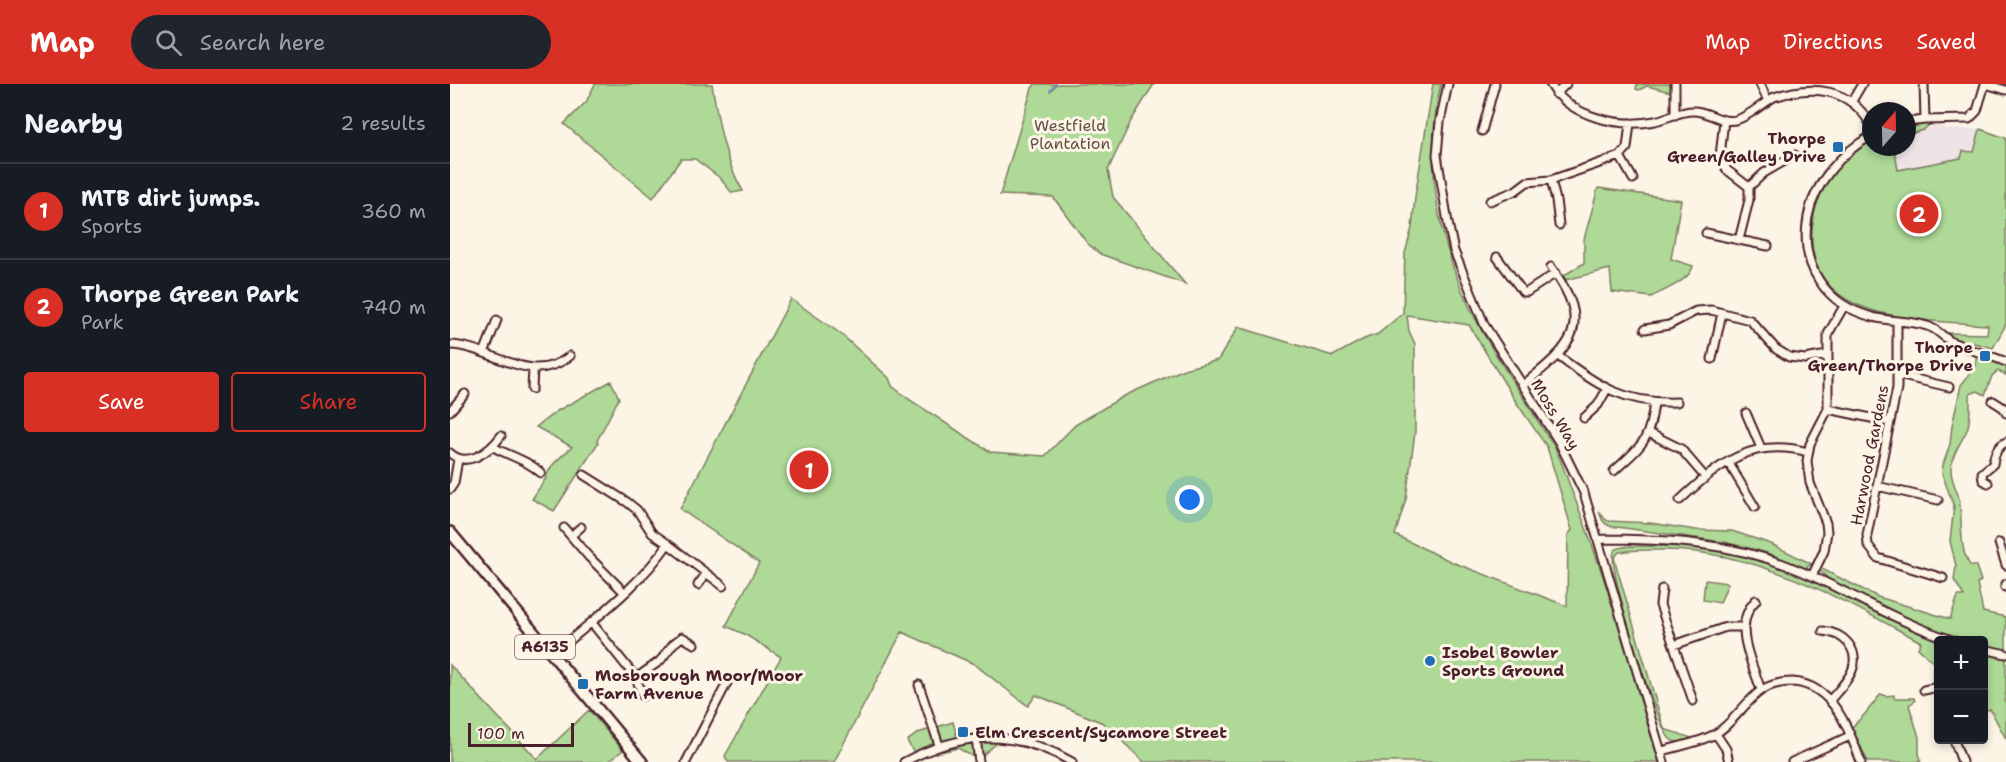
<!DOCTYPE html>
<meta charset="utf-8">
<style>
body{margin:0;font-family:"Shantell Sans",sans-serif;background:#20242c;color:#f1f3f6}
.controls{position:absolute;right:18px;bottom:18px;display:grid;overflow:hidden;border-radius:6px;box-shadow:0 3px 9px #0003}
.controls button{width:54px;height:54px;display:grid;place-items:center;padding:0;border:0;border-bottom:2px solid #363941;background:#171b24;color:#f1f3f6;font:30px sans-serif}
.compass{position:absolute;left:1412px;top:18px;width:54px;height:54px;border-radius:50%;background:#171b24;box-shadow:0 3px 9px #0003;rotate:20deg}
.scale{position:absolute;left:18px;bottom:15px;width:106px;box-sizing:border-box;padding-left:6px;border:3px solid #4a1f2b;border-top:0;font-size:16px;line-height:21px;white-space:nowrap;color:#4a1f2b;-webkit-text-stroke:4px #fcf5e5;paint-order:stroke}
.you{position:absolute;left:740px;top:416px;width:21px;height:21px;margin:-15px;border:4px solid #fff;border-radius:50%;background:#1a73e8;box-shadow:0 0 0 9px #1a73e833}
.badge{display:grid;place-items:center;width:39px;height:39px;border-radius:50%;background:#d93025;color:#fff;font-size:20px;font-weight:700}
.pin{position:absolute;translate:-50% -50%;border:3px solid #fff;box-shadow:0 2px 6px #0006}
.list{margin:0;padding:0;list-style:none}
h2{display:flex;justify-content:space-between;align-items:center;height:78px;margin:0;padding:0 24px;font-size:26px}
h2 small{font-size:20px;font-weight:400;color:#9ea1a6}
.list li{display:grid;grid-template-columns:39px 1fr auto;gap:18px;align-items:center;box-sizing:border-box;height:96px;padding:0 24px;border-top:2px solid #363941}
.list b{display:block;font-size:22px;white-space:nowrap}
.list p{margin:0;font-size:20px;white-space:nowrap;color:#9ea1a6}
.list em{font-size:20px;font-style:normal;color:#9ea1a6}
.actions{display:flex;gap:12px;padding:18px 24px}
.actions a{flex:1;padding:14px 0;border:2px solid #d93025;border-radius:6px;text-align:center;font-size:21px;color:#d93025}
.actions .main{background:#d93025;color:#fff}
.icon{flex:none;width:33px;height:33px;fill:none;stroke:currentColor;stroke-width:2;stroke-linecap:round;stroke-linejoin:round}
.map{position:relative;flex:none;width:1556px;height:678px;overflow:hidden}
header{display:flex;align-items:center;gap:36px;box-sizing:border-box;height:84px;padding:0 30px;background:#d93025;color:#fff}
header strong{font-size:28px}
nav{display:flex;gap:33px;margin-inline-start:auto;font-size:21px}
.search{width:420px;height:54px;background:#20242c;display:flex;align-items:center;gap:15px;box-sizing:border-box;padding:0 21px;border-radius:33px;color:#9ea1a6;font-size:22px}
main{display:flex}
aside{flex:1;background:#171b24}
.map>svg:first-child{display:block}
</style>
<header>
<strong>Map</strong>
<div class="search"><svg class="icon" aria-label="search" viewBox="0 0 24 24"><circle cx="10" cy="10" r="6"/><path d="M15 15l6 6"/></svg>Search here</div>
<nav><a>Map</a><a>Directions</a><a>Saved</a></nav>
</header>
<main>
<aside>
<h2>Nearby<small>2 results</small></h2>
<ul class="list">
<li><span class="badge">1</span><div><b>MTB dirt jumps.</b><p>Sports</p></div><em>360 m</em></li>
<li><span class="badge">2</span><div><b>Thorpe Green Park</b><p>Park</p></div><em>740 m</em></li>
</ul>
<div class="actions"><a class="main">Save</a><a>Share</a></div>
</aside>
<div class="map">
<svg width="1556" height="678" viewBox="0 0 1556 678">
<rect width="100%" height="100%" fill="#fcf5e5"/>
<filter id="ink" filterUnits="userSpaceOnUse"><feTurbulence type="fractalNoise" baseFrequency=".0167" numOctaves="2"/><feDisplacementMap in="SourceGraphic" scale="12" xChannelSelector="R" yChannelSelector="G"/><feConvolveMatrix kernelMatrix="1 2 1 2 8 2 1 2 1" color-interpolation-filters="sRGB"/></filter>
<g filter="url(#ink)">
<path fill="#efe3e6" d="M1490,41l5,4h35l-6,23 -11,-1 -2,7 -63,12 -4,-23h13v-12z"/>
<path fill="#aed997" stroke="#7c7c61" stroke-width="1.5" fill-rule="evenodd" d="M145,0h117c6,36 12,76 31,107l-11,2 -12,-15 -25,-19h-14l-28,39 -89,-74 22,-22z
M585,0h119l-23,37 -23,49 5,27 72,87 -85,-30 -13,-11 -34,-46 -53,-2 32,-107z
M983,0h8c-20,84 0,175 42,249 17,30 37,59 55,88 5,9 12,18 17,27 8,16 13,34 20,51 34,85 57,175 84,263h-515l-41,-39 -67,-28 -8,11 -54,-42 -72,-32 -68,130h-106l-3,-6 56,-99 -35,-22 -20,-9 33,-63 -79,-54 111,-210 50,35 48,44 3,8 15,12 83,54 55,4 30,-31 49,-29 60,-27 34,-9 20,-33 95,29 31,-17 14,-5 25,-21 2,-60 7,-25 3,-31zM957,231l62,10 47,77 31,45 25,83 -4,5 -1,71 -115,-44 -57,-27 11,-36 9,-67v-88l-6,-13z
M1187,0h33l1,8 -24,-6 -8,4 -3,-1z
M1483,38l-10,8 -16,5v-9z
M1530,45l26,9v186l-13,24 -43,-11 -2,-4 39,1 1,-9c-73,-6 -194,-2 -174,-110 5,-28 31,-61 57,-74v6h23l4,23 63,-12 2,-7 11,1z
M1148,104l83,12 -10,59 22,7c-3,15 -29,24 -42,31l-39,-5 -2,-23 -44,11 -3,-4 21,-13v-24z
M1527,269l29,14v8l-8,-4 -6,5 -7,19 -7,-4 -8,3c0,11 1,26 -3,36 -6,13 -15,24 -16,38 -1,11 6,21 8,31 4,19 -1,53 12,67h5l5,15 -4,2 6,29 23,5v33l-22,-5v-5c-49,0 -110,-37 -153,-59l-11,-10v-3l58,29 72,22 8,-23h6l-10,-16 2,-14 -6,-25 4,-35 -12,-32 1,-9 7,-21 2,-18 9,-41 14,-18z
M161,297l8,17 -22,43 1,2 -44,68 -22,-12 14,-21c3,-13 17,-23 26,-31l-36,-20 21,-16z
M1149,427l5,7 4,3 42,2 46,7 36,1 39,13 41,20 -7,4 -41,-16 -40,-10 -114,-16c-7,-2 -9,-8 -11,-15z
M1197,462c43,0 89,3 130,19 55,23 106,54 161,76v23l-5,-2 -15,-14 3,-6c-81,-43 -162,-91 -256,-92 -15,0 -31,-1 -46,2l-5,6 50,171 28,9c-7,3 -15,7 -22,1 -12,-11 -44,-118 -49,-140 -2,-8 -12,-43 -6,-49 6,-5 24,-4 32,-4z
M1255,496l23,3 -8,20 -17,-3z
M1534,570l22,5v33l-2,9 2,1v37l-16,-30 -6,2z
M0,581l87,94 52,-49 34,40 -15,12h-158z
M1431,610l5,2 8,-1v3h20l1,3 -6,4 10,32v17l2,6 -4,2h-49l-16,-35 13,-13z
M503,638l6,22 40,-3 -16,14 -10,2 -15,-9 -17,4 -11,-6 -16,7 -7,-12 11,-8z"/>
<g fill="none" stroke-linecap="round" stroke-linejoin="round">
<path stroke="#7884a3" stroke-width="2" d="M600,7l6,-7"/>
<g stroke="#4a1f2b" stroke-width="11">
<path id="minor" d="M998,0l-8,38 -3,33 11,68 6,28 31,75 74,116 25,51 80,269
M1100,0c20,33 69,44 105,37 13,-3 27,-11 40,-10 15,1 29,14 44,8 13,-5 23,-15 35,-22 39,-13 76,-9 97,28
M1225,0v31
M1310,0l8,17
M1474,0l1,36
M1535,0l21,6
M1106,10l10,-10
M1402,17l10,-17
M1274,36l-4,36 7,14 22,17v13l-10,40
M1457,38l18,-2 44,-1 8,-8 8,-27
M1032,47l13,-47
M1421,52c-29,16 -57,47 -63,81 -9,48 17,88 65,100 17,5 37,3 54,9 9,2 15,10 23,15 17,9 38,13 56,21
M1170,72l13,23
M1101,96l5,20 3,25
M1299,103l15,-14 31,-18
M1040,117l25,-10 12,-9 24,-2 69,-24 7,-8 3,-25
M1256,149l62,13
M1047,173l26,35h4l29,-19
M1447,238v66l-30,147 1,10 10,13 65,20
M1195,245l24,-4 27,-14 15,-1 39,10 26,29 13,8 16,2 22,-4
M0,261c42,1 79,43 120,11
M34,269l13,-33
M1108,272c40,30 67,48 119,46
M1262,275l10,-46
M1448,291l51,12
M1073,301c50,-40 71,-59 28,-118
M82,305l1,-21
M1543,317l11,7 2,5
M1378,325l62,13
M0,327l15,-17
M1296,329l15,35
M1134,334l14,-13 9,-16
M1199,349l32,16 24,28
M43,363c17,9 34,13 48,26
M0,369c17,16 40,-2 51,-17
M1278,378l27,45
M1164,387c28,-26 35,-28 40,-68
M134,391l43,27 10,8 15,23 16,11
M1538,399l-5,-3 -1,-7 11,-9c1,-9 4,-18 13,-22
M1427,402l61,14
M0,405l4,-6 4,-24
M1230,416c40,-37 72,-63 128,-48
M114,444l24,28 36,36
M122,451l9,-8
M1148,455c67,0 130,3 193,28 55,22 105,55 161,73
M1549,459l7,22
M1362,492l12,-25 3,-19 -1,-9 -16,-40 -3,-22 3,-17 18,-35v-75l16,-28
M248,501l8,-11
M1555,503l1,-3
M1212,505l-2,16 33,96
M1306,516c-25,25 -4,62 5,90
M142,539l44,55 7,18
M1373,547c10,1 18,4 25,12 17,22 -4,41 -18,57
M1224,561l52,-18h17
M1534,565l22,5
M102,572c40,-36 85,-67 116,-112l55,42
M1488,584v19
M186,594l24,-17 13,-17 9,-7 12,7
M469,601l20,60
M1474,606l14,-3
M1266,650l10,15 3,13
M526,654l3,24
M1504,656l8,22
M1212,667c17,-5 37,-8 53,-17 19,-11 29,-32 47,-44 9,-6 20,-8 31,-8 40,3 56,47 68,80
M236,678l43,-83
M454,678c58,-31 111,-33 168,0
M1342,678l58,-26"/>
</g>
<g stroke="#4a1f2b" stroke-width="14">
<path id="major" d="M0,448l192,230"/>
</g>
<use href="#minor" stroke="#fcf5e5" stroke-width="7"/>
<use href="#major" stroke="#fcf5e5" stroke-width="9"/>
</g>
</g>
<g fill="#1f6fb2" stroke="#fcf5e5" stroke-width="2">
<rect x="1382" y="57" width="12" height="12" rx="3"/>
<rect x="1529" y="266" width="12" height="12" rx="3"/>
<circle cx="980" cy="577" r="6"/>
<rect x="127" y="594" width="12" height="12" rx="3"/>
<rect x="507" y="642" width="12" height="12" rx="3"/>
</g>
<g text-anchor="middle" stroke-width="6" stroke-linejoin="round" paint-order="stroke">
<rect fill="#fcf5e5" stroke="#7f5f63" stroke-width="1.5" x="65" y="551" width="60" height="24" rx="4.5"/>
<g font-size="15" font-weight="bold" fill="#4a1f2b">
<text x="95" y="568">A6135</text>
</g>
<g font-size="16" fill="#634e46" stroke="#fcf5e5">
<text x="620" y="47">Westfield<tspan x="620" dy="18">Plantation</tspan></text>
</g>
<g font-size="16" font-weight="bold" fill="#4a1f2b" stroke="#fcf5e5" text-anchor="start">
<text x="1376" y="60" text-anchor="end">Thorpe<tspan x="1376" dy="18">Green/Galley Drive</tspan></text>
<text x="1523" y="269" text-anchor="end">Thorpe<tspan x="1523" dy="18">Green/Thorpe Drive</tspan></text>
<text x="992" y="574">Isobel Bowler<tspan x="992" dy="18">Sports Ground</tspan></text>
<text x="145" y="597">Mosborough Moor/Moor<tspan x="145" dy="18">Farm Avenue</tspan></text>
<text x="525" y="654">Elm Crescent/Sycamore Street</text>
</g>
<g font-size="16" fill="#4a1f2b" stroke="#fcf5e5">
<text transform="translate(1106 330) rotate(59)" y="6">Moss Way</text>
<text transform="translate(1419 371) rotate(-79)" y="6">Harwood Gardens</text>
</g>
</g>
</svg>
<div class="controls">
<button>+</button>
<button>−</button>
</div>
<svg class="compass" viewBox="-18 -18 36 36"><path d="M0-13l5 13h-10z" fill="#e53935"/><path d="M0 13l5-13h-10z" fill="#9ea1a6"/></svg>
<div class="scale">100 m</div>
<div class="you"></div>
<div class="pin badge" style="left:359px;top:386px">1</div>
<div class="pin badge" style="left:1469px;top:130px">2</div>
</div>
</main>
